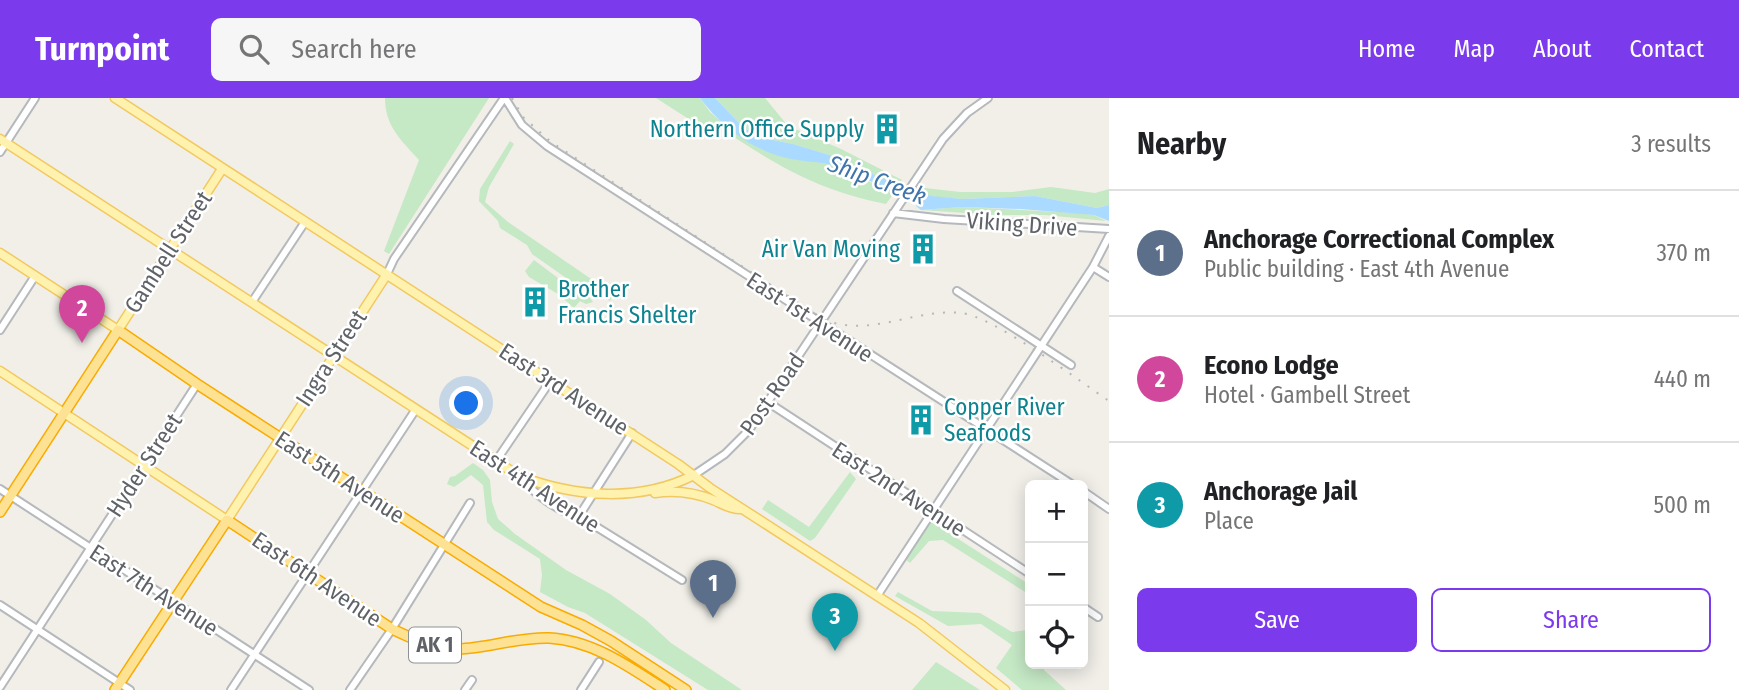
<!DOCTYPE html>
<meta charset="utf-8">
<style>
body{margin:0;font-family:"Fira Sans Condensed",sans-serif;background:#f6f6f6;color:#202124}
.controls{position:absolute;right:21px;bottom:21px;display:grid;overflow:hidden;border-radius:10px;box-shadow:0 4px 18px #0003}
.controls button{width:63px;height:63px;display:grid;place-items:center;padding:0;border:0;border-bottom:2px solid #e0e0e0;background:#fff;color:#202124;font:35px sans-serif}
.you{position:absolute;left:467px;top:306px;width:24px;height:24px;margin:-18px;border:5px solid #fff;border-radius:50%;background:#1a73e8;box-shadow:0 0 0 10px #1a73e833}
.badge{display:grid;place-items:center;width:46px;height:46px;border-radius:50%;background:#7c3aed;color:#fff;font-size:23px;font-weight:700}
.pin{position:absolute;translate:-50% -58px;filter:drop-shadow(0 2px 4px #0008)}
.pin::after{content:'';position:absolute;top:37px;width:24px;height:21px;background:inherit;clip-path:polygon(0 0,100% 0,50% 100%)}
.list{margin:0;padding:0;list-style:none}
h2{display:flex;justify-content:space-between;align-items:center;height:91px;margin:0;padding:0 28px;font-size:30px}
h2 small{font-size:23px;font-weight:400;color:#757577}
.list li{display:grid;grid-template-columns:46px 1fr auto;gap:21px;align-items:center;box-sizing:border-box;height:126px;padding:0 28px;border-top:2px solid #e0e0e0}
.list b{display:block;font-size:26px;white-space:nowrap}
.list p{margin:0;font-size:23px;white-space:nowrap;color:#757577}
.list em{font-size:23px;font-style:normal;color:#757577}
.actions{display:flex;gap:14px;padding:21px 28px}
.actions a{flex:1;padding:16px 0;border:2px solid #7c3aed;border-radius:10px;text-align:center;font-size:24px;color:#7c3aed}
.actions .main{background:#7c3aed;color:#fff}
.icon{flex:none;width:38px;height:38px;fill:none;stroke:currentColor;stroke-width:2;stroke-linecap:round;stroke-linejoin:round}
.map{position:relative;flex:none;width:1109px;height:592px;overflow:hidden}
header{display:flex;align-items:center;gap:42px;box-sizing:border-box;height:98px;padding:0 35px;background:#7c3aed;color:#fff}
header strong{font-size:33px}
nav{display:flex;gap:38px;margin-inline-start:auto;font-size:24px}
.search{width:490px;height:63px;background:#f6f6f6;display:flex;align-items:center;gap:18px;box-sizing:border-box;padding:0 24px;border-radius:10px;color:#757577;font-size:26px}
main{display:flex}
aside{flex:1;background:#fff}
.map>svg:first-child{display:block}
</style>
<header>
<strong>Turnpoint</strong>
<div class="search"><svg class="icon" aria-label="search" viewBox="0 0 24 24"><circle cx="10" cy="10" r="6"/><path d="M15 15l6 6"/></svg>Search here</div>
<nav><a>Home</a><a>Map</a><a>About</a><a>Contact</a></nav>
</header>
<main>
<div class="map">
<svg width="1109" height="592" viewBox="0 0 1109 592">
<rect width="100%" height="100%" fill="#f1efe8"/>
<path fill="#c5e8c5" d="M385,0h104l-100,156 -5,-3 35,-91c-18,-20 -34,-34 -34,-62z
M656,0h44l10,14 19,16 34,22 73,16 58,27 -8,11c-71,-14 -113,-41 -172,-80l-5,8z
M715,0h50l23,28 53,23 61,31 -4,6 -62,-29 -43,-13 -34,-7 -17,-11z
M510,43l4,3 -25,43 -4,15 23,20 92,63 12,12 -2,4 -38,-19 -40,-28 -5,-9 -27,-17 -2,-7 -19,-20 1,-12z
M916,89l44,5h53l38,-5 44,6 14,-4v16l-12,3 -62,-12 -73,3 -38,-3 -10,-5z
M962,109l117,6 15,2 12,6 -61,-6h-50l-74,-5z
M534,162l28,21 24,12 7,9 -7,2 -6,-3 -6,7 -16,-14 -29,-17 -4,-6z
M473,365l10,7 7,10 2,22 6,17 17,15 51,36 44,24 36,26 25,23 71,47h-34l-123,-77 -17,-6 -28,-15 2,-17 -2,-16 -46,-29 -7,-8 -4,-37 -12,-10 -17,12 -7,-3 3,-7 5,-1z
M850,374l6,7 -41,59 -5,3 -48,-32 6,-9 41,27z
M930,423l100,64v10l-87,-55 -14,1 -19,22 -5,-4z
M898,494l34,19 48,2 32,19 15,-2 3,2v32h14v6l22,20h-44l-26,-22 16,-23 -31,-21 -33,2 -53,-30z
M936,564l44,28h-68z"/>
<path fill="#aadaff" d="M700,0h15l27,28 16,11 35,7 43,13 62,29 -4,7c-19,-9 -39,-21 -59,-27 -16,-5 -32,-4 -48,-8 -34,-7 -67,-33 -87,-60z
M921,97l41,4 73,-3 62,12 12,-3v16l-15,-6 -73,-6 -59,-2 -41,3 -5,-4z"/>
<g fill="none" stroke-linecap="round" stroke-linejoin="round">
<path stroke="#aadaff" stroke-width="10" d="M884,86l48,18"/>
<g stroke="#b5b8bc" stroke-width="10">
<path id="minor" d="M505,0l17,27 25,21 526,339
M0,54l35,-54
M893,115l51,6 165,10
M1093,169l16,10
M387,176l7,-15 110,-161
M957,193l114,74
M252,204l53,-80
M0,232l35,-54
M769,305l261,171
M496,363l55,-81
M694,377l31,-21 24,-24 194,-291 24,-26 21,-15
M520,379c14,16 37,35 59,39l103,64
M0,391l309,201
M1083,393l26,18
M579,418l53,-83
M877,498l216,-329 16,-31
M0,507l130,85
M1083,509l15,10
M0,589l197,-303
M231,592l185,-281
M350,592l42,-61 78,-126
M465,592l7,-10
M581,592l18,-28"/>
</g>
<g stroke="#f2c960" stroke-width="11">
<path id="major" d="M115,0l563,366 32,24 209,135 86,67
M0,41l519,337c56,21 119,27 175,-1
M0,155l118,77 104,-161
M0,273l227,149 160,-246
M655,395c21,-3 38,-1 58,7 10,4 16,9 27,9"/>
</g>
<g stroke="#f9ab00" stroke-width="12">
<path id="highway" d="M0,414l118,-182 79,54 344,223 41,18 29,16 75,49
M115,592l112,-170 165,109c19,9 44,21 66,20 30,-1 60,-12 91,-11 43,2 81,29 116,52"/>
</g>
<use href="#minor" stroke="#fff" stroke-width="6"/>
<use href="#major" stroke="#fff2af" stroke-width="8"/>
<use href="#highway" stroke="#fde293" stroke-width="9"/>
<path stroke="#b6b7b8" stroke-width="2" stroke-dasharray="2 9" stroke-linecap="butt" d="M512,0l11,19 28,25 272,177c46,20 91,-11 138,-6 32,3 117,67 148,88"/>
</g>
<defs>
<g id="building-bare" transform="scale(2.415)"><path d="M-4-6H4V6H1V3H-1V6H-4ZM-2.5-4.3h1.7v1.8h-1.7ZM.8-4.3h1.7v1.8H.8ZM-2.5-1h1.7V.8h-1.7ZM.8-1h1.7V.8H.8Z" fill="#0f9aa8" stroke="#fff" stroke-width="2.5" paint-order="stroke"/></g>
</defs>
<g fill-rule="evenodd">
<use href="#building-bare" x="887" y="31"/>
<use href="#building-bare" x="923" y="151"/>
<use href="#building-bare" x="535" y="204"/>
<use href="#building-bare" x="921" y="322"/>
</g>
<g text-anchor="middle" stroke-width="5" stroke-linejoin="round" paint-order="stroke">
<rect fill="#fff" stroke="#8f9295" stroke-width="2" x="409" y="529.5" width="52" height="35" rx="5"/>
<g font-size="21" font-weight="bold" fill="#5f6368">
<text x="435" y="554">AK 1</text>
</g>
<g font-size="23" fill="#0d838f" stroke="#fff" text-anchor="end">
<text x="864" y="39">Northern Office Supply</text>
<text x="900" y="159">Air Van Moving</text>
<text x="558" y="199" text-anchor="start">Brother<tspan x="558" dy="26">Francis Shelter</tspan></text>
<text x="944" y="317" text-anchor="start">Copper River<tspan x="944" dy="26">Seafoods</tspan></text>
</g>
<g font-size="23" fill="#5f6368" stroke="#fff">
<text transform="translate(1022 126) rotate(4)" y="8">Viking Drive</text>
<text transform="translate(168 154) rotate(-57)" y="8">Gambell Street</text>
<text transform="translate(810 219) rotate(33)" y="8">East 1st Avenue</text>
<text transform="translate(331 260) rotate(-57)" y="8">Ingra Street</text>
<text transform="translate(564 291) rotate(33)" y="8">East 3rd Avenue</text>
<text transform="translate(772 296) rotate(-55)" y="8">Post Road</text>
<text transform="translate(144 367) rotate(-57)" y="8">Hyder Street</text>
<text transform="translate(340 379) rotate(33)" y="8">East 5th Avenue</text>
<text transform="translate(535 388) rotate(33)" y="8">East 4th Avenue</text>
<text transform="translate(899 391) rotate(33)" y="8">East 2nd Avenue</text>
<text transform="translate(317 481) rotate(34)" y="8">East 6th Avenue</text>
<text transform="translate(154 492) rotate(33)" y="8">East 7th Avenue</text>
</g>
<g font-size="24" font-style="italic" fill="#4174aa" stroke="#fff">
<text transform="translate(877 82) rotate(20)" y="8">Ship Creek</text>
</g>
</g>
</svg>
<div class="controls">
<button>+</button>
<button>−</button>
<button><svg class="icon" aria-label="locate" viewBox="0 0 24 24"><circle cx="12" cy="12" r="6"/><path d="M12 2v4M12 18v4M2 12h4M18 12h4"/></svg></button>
</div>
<div class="you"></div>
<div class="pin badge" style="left:713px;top:520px;background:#5c6f8a">1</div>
<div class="pin badge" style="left:82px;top:245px;background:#d1479c">2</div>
<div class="pin badge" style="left:835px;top:553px;background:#0f9aa8">3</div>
</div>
<aside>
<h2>Nearby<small>3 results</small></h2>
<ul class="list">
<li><span class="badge" style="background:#5c6f8a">1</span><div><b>Anchorage Correctional Complex</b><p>Public building · East 4th Avenue</p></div><em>370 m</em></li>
<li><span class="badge" style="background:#d1479c">2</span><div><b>Econo Lodge</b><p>Hotel · Gambell Street</p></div><em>440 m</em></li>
<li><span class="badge" style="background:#0f9aa8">3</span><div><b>Anchorage Jail</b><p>Place</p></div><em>500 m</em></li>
</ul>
<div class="actions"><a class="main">Save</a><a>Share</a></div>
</aside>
</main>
